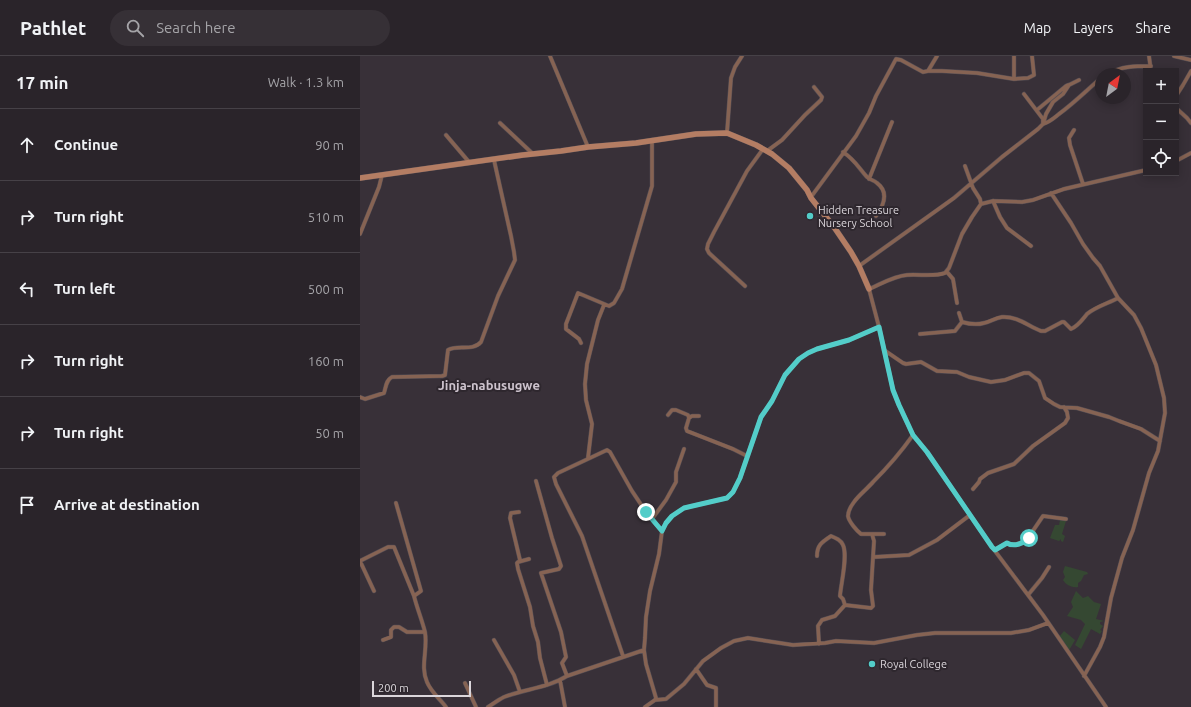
<!DOCTYPE html>
<meta charset="utf-8">
<style>
body{margin:0;font-family:Ubuntu,sans-serif;background:#363036;color:#f1f3f6}
.controls{position:absolute;right:12px;top:12px;display:grid;overflow:hidden;border-radius:0px;box-shadow:0 2px 10px #0003}
.controls button{width:36px;height:36px;display:grid;place-items:center;padding:0;border:0;border-bottom:1px solid #464147;background:#2a242a;color:#f1f3f6;font:20px sans-serif}
.compass{position:absolute;left:735px;top:12px;width:36px;height:36px;border-radius:50%;background:#2a242a;box-shadow:0 2px 10px #0003;rotate:32deg}
.scale{position:absolute;left:12px;bottom:10px;width:99px;box-sizing:border-box;padding-left:4px;border:2px solid #dbd6db;border-top:0;font-size:11px;line-height:14px;white-space:nowrap;color:#dbd6db;-webkit-text-stroke:3px #2e272e;paint-order:stroke}
.stop{position:absolute;width:12px;height:12px;margin:-9px;border:3px solid #53cdc9;border-radius:50%;background:#fff}
.stop.end{background:#53cdc9;border-color:#fff;box-shadow:0 1px 4px #0008}
.list{margin:0;padding:0;list-style:none}
h2{display:flex;justify-content:space-between;align-items:center;height:52px;margin:0;padding:0 16px;font-size:17px}
h2 small{font-size:13px;font-weight:400;color:#a5a4a8}
.list li{display:grid;grid-template-columns:26px 1fr auto;gap:12px;align-items:center;box-sizing:border-box;height:72px;padding:0 16px;border-top:1px solid #464147}
.list b{display:block;font-size:15px;white-space:nowrap}
.list em{font-size:13px;font-style:normal;color:#a5a4a8}
.icon{flex:none;width:22px;height:22px;fill:none;stroke:currentColor;stroke-width:2;stroke-linecap:round;stroke-linejoin:round}
.map{position:relative;flex:none;width:831px;height:651px;overflow:hidden}
header{display:flex;align-items:center;gap:24px;box-sizing:border-box;height:56px;padding:0 20px;background:#2a242a;border-bottom:1px solid #464147}
header strong{font-size:19px}
nav{display:flex;gap:22px;margin-inline-start:auto;font-size:14px}
.search{width:280px;height:36px;background:#363036;display:flex;align-items:center;gap:10px;box-sizing:border-box;padding:0 14px;border-radius:22px;color:#a5a4a8;font-size:15px}
main{display:flex}
aside{flex:1;background:#2a242a}
.map>svg:first-child{display:block}
</style>
<header>
<strong>Pathlet</strong>
<div class="search"><svg class="icon" aria-label="search" viewBox="0 0 24 24"><circle cx="10" cy="10" r="6"/><path d="M15 15l6 6"/></svg>Search here</div>
<nav><a>Map</a><a>Layers</a><a>Share</a></nav>
</header>
<main>
<aside>
<h2>17 min<small>Walk · 1.3 km</small></h2>
<ul class="list">
<li><svg class="icon" aria-label="ahead" viewBox="0 0 24 24"><path d="M12 20V5M6 11l6-6 6 6"/></svg><div><b>Continue</b></div><em>90 m</em></li>
<li><svg class="icon" aria-label="right" viewBox="0 0 24 24"><path d="M7 20v-9h11M14 6l5 5-5 5"/></svg><div><b>Turn right</b></div><em>510 m</em></li>
<li><svg class="icon" aria-label="left" viewBox="0 0 24 24"><path d="M17 20v-9H6M10 6l-5 5 5 5"/></svg><div><b>Turn left</b></div><em>500 m</em></li>
<li><svg class="icon" aria-label="right" viewBox="0 0 24 24"><path d="M7 20v-9h11M14 6l5 5-5 5"/></svg><div><b>Turn right</b></div><em>160 m</em></li>
<li><svg class="icon" aria-label="right" viewBox="0 0 24 24"><path d="M7 20v-9h11M14 6l5 5-5 5"/></svg><div><b>Turn right</b></div><em>50 m</em></li>
<li><svg class="icon" aria-label="arrive" viewBox="0 0 24 24"><path d="M6 21V4h12l-3 4 3 4H6"/></svg><div><b>Arrive at destination</b></div></li>
</ul>
</aside>
<div class="map">
<svg width="831" height="651" viewBox="0 0 831 651">
<rect width="100%" height="100%" fill="#383038"/>
<path fill="#354832" d="M700,464l6,1 -4,13 3,2 -2,6 -2,-1v-2l-2,2 -9,-3 5,-13h4z
M705,510l22,6 1,2 -4,1 -3,6 -3,2v4c-6,1 -12,-2 -15,-7l2,-3 -2,-5z
M716,535l7,7 5,-2 6,6 7,2 -5,15 8,2 -4,1v2l3,2 -3,4 2,1 -2,3 -9,-5 -10,20 -6,-4 10,-21 -4,-4 -14,-4 6,-9 -2,-5z
M704,575l11,9 -7,12 -9,-15z"/>
<g fill="none" stroke-linecap="round" stroke-linejoin="round">
<g stroke="#554e55" stroke-width="4.5">
<path id="street" d="M190,0l38,91
M654,0v23
M789,0l2,15
M814,0l17,4
M568,15l9,-15
M748,18c13,-8 28,-8 43,-8
M719,24l-10,5 -6,9 -10,8 -7,12 -3,10c7,-2 11,-6 16,-10 15,-11 28,-24 42,-36
M816,40l7,-11 8,-14
M816,52l11,10 4,5
M677,54l29,-24 2,-1
M140,67l33,31
M714,74l-5,8 1,7 13,39
M367,77l4,-55 4,-11 7,-11
M86,79l23,27
M407,95l15,-11 23,-25 16,-15 1,-3 -8,-10
M483,96c12,8 15,15 24,25 3,3 7,3 10,6 12,9 7,22 -1,33
M816,105l15,-8
M605,110l8,22 7,11 1,5
M509,123l23,-57
M691,137l20,30 12,21 10,14 7,8 18,32 16,17 7,13 15,37 8,33 1,15 -7,38 -9,22 -16,57 -11,28 -11,40 -7,39 -4,10 -16,29
M451,141l45,-61 13,-23 7,-17 20,-37 5,1 22,12 5,-1h14l35,2 37,6 14,-1 6,-3 -2,-19
M633,145l7,16 7,11 24,18
M0,178l19,-47 3,-12
M499,210l95,-68 48,-41 36,-28 5,-5v-5l-19,-25
M587,216l6,7 4,24
M385,230l-36,-33 -2,-4 1,-5 6,-12 33,-61 16,-22
M602,266c7,2 15,3 22,1 6,-1 11,-5 18,-6 15,-1 26,9 39,14h4l17,-9h2l7,7c7,-3 11,-9 16,-15 8,-7 22,-11 31,-16
M560,278l35,-3 7,-9 -3,-9
M221,287l-2,-4 -13,-10v-5l12,-31 31,13 5,-3 8,-14 30,-103v-46
M524,294l19,13 3,1 15,-2 16,9 20,1 12,5 22,5 14,-2 19,-7h5l10,8 6,17 9,6 6,3 17,1 32,9 10,4 22,8 19,12
M0,341l5,2 19,-6c2,-6 2,-13 8,-16l50,-1 3,-1 3,-25c10,-6 24,2 33,-8l17,-46 17,-36 -1,-8 -3,-16 -17,-76
M308,359l4,-5h4l12,5 1,3
M339,360h-7l-3,2 -3,10 1,3 46,18 14,7
M228,402l4,-34 -6,-24 -1,-16 2,-20 11,-44 6,-15
M176,425l16,57 9,28 -2,3 -18,4 20,59 5,25 -4,6 5,13
M613,433l6,-7 1,-3 8,-6 26,-9 19,-18 32,-23 3,-5 -1,-6 -3,-5
M36,447l25,88 -7,5c3,12 8,24 11,36 3,17 -5,35 2,50 4,10 13,17 19,25
M159,456l-8,1 -1,5 10,42
M292,463l14,-19 10,-18v-10l8,-23
M524,478h-23c-4,-3 -12,-12 -13,-18 0,-4 3,-10 6,-14 5,-7 13,-13 19,-20 15,-15 28,-30 40,-47
M635,494l12,-7 3,2 7,-1 9,-3 17,-25 23,3
M457,500c0,-11 5,-14 14,-20 5,2 10,4 12,9 5,11 -2,38 -3,51l3,3 2,6
M514,501l35,-2 28,-15 33,-25
M169,503l-11,3 -1,1 1,6 12,38 3,19 5,16 2,16 7,27
M0,505l28,-14h6l20,49
M0,505l14,30
M668,539l14,-17 7,-11
M23,584l8,-3v-7l3,-3h5l8,5h18
M134,584l20,35 6,17
M459,588l-1,-18 4,-6 13,-4 10,-11 26,3 2,-2 -2,-16 3,-49 -2,-7
M263,600l-41,-120 -26,-52 -2,-7 4,-4 49,-23 3,2 22,39 14,21 16,19
M336,613l11,16 9,3v19
M200,624l5,27
M105,627l11,24
M295,644l1,-2 -10,-34 -2,-14 1,-12 1,-21 4,-26 9,-37 3,-23 4,-8 6,-7 12,-8 43,-10 6,-6 7,-14 21,-61 11,-16 13,-26 14,-16 9,-6 9,-4 32,-9 30,-13
M128,651c5,-3 10,-7 16,-10 20,-8 44,-9 63,-21l77,-26
M285,651l10,-7 11,-1 18,-15 19,-23 18,-13 13,-7 14,-3 45,7 32,-2 11,-2 38,2 43,-8 18,-2h76l18,-3 19,-7
M746,651l-63,-92 -51,-68 -65,-95 -14,-17 -14,-30 -6,-15 -14,-63 -10,-38c12,-5 25,-13 38,-14 13,-1 27,2 38,-2l4,-5 13,-34 10,-17 9,-13 12,-3 29,1 11,-2 31,-11 82,-19"/>
</g>
<g stroke="#554e55" stroke-width="6">
<path id="secondary" d="M0,122l163,-23 38,-4 27,-4 48,-4 60,-9 31,-1 29,12 16,9 17,14 18,22 4,8 23,29 17,25 8,14 10,23"/>
</g>
<use href="#street" stroke="#866353" stroke-width="3.5"/>
<use href="#secondary" stroke="#b47d63" stroke-width="5.5"/>
</g>
<g fill="none" stroke-linecap="round" stroke-linejoin="round">
<path stroke="#53cdc9" stroke-width="5" d="M286,456l16,19 4,-8 6,-7 12,-8 43,-10 6,-6 7,-14 21,-61 11,-16 13,-26 14,-16 9,-6 9,-4 32,-9 30,-13 14,63 6,15 14,30 14,17 65,95 3,3 12,-7c7,4 16,1 22,-5"/>
</g>
<g fill="#53cdc9" stroke="#2e272e" stroke-width="1.5">
<circle cx="450" cy="160" r="4"/>
<circle cx="512" cy="608" r="4"/>
</g>
<g text-anchor="middle" stroke-width="4" stroke-linejoin="round" paint-order="stroke">
<g font-size="11" fill="#dbd6db" stroke="#2e272e" text-anchor="start">
<text x="458" y="158">Hidden Treasure<tspan x="458" dy="13">Nursery School</tspan></text>
<text x="520" y="612">Royal College</text>
</g>
<g font-size="13" font-weight="bold" fill="#cdc3cd" stroke="#2e272e">
<text x="129" y="334">Jinja-nabusugwe</text>
</g>
</g>
</svg>
<div class="controls">
<button>+</button>
<button>−</button>
<button><svg class="icon" aria-label="locate" viewBox="0 0 24 24"><circle cx="12" cy="12" r="6"/><path d="M12 2v4M12 18v4M2 12h4M18 12h4"/></svg></button>
</div>
<svg class="compass" viewBox="-18 -18 36 36"><path d="M0-13l5 13h-10z" fill="#e53935"/><path d="M0 13l5-13h-10z" fill="#a5a4a8"/></svg>
<div class="scale">200 m</div>
<div class="stop" style="left:669px;top:482px"></div>
<div class="stop end" style="left:286px;top:456px"></div>
</div>
</main>
